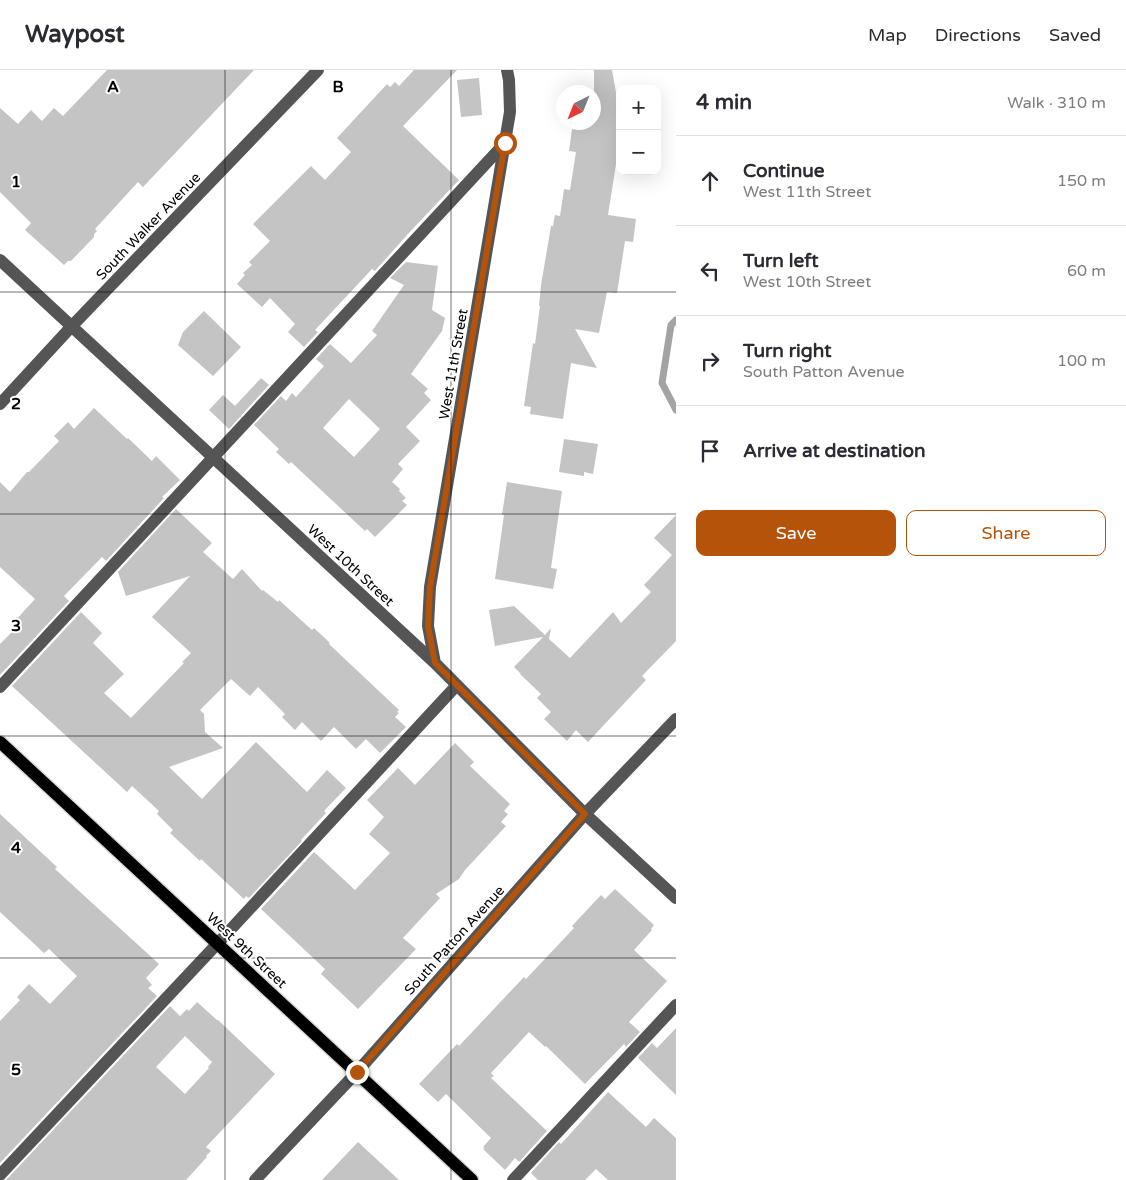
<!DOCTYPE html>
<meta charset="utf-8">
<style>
body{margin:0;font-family:"Varela Round",sans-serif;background:#f7f7f7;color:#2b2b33}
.controls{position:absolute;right:15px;top:15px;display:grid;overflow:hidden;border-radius:10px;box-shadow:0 5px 20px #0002}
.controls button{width:45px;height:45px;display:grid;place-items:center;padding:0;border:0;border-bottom:1px solid #e1e1e2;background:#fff;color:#2b2b33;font:25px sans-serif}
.compass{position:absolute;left:556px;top:15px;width:45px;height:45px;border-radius:50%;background:#fff;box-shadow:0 5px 20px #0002;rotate:223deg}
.stop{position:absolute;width:15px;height:15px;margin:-11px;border:4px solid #b45309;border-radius:50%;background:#fff}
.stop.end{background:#b45309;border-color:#fff;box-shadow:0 1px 5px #0008}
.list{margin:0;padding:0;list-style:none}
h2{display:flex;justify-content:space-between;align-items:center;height:65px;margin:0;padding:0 20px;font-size:21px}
h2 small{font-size:16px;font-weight:400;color:#7c7c81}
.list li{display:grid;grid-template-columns:32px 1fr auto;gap:15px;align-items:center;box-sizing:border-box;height:90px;padding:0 20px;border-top:1px solid #e1e1e2}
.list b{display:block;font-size:19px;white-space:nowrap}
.list p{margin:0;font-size:16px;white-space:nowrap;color:#7c7c81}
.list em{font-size:16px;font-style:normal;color:#7c7c81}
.actions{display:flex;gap:10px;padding:15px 20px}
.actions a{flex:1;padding:11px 0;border:1px solid #b45309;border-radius:10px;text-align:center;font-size:18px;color:#b45309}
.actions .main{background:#b45309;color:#fff}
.icon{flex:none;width:28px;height:28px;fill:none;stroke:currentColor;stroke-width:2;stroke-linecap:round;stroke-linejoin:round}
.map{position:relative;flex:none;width:676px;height:1110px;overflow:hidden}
header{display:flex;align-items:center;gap:30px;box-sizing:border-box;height:70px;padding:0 25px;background:#fff;border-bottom:1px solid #e1e1e2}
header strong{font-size:24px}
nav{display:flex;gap:28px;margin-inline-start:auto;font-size:18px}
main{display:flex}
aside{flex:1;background:#fff}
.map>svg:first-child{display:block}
</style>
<header>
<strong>Waypost</strong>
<nav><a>Map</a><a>Directions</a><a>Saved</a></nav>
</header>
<main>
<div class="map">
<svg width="676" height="1110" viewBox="0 0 676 1110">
<rect width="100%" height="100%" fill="#fff"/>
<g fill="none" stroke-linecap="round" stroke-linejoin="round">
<path stroke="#a3a3a3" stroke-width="7" d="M676,250l-5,5 -9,58 14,27"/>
</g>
<path fill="#c4c4c4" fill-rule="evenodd" d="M107,0h147l-111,117 -5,-5 -43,47 2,2 -3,3v3l-23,24h-3l-4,4 -39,-35 6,-7 -31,-31v-84l18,16 13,-14 11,11 12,-13 9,8z
M414,0h43l-54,56 56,54 -52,55 -32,36 -3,-2 -57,61 3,2 -14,15 -16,-15 7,-8 -25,-26 -8,9 -25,-23 8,-9 -2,-2 9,-8 -3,-3 21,-21 -17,-17 58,-58 14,14 26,-28 -14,-14 50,-54 3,3 5,-5 4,4z
M594,0h18l7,39h1v50l-3,-1 -9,57 28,4 -3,23 -8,-1 -8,52 -10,-1 -8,41 -24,-4 22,39 -26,-5 -8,56 -33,-5 1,-7 -7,-1 9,-63 2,1 5,-38h-1l2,-21 10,-59h2l2,-11 5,1 4,-27 6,1 6,-38 -7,-1 4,-29h21z
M479,8l3,37 -21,2 -4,-37z
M406,192l32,4 -6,44 13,8 -3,13 -31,43 17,15 -4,4 7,7 -25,27 14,14 -22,23 5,5 -11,13 8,7 -1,2 7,7 -4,3 5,4 -32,32 -8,-8 -2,2 -74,-69 -2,2 -13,-12 3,-3 -25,-24 27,-29 5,5 6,-8 4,4 28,-31 -8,-7 14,-15 21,19 26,-28 -5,-4 32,-46 -14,-7zM349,329l31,30 -26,28 -31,-29z
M204,241l37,36 -28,29 -35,-31 5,-13z
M261,308l8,7 -40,44 -20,-19 14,-15 12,11z
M94,338l33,31 1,-1 24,23 4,-5 24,24 -18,17 2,1 -58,63 -4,-4 -38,39 5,5 -69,74v-31l17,-17 -4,-4 22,-24 -35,-32v-85l10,10 17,-20h2l30,-31 -5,-5 14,-14 6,7z
M564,369l34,5 -5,30 -9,-2v4l-25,-4z
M507,412l55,9 -11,77 6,1 -4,20 -58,-10 9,-64h-2z
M176,439l36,34 -9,9 30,27 9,-10 20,22 1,-1 15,12 1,-2 33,30 2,-2 16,15 -1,1 70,66 -2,2 2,1 -4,4 11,10 -26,26 -14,-14 -10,10 -22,-22 -13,14 -19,-19 -7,8 -13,-13 3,-3 -27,-27 -8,9 -19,-17 -31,31 4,4 1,18 18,16 -54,19 33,32 54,-57 51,50 20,-22 19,18 -22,23 2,2 -25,27 1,1 -53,57 -3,-2 -2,3 -43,-40 -1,2 -30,-28 3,-3 -16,-16 2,-3 -27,-25 -5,6 -115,-106 69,-74 21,21 -9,10 31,31 -20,19 27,25 53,-55 -2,-1 9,-9 -39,-36 38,-41 -64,20 -8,-24z
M676,445v126l-34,35 4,4 -58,62 -12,-12 -9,11 -23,-22 7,-7 -14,-14 4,-4 -21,-20h1l-7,-7 29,-30 -48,9 -6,-36 25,-4 31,29 6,-7 -2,11 21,19 43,-46 8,11 30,-31 -7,-7 28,-30 -18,-17z
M455,673l19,19 -4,4 40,38 -6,7 4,3 -7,8 5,4 -41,44 -6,9 -23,15 4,4 -37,40 13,11 -58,60 -37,-35 4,-5 -64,-60 53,-57 41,38 35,-37 -21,-19 15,-17 -17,-17 31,-32 17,17z
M0,744l57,53 -2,2 104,95 -13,14 6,7 -4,3 9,8 -157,167v-142l20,-21 -3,-3 12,-13 21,20 27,-28 -28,-27 -5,4 -44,-41z
M615,819l39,36 -3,4 1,1 -18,20 33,31 -38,41 11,10 -14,15 -2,-3 -39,40 -39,-38 -1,1 -16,-15 -38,41 3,3 -3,2 56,53 -28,31 -4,-4 -10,12 -22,-21 2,-1 -2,-1 8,-9 -45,-44 -8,8 -19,-18 38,-40 2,2 65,-69 2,2 48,-51 -2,-2 29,-31 4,4z
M197,932l20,18h1l57,54 -69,73 5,4 -5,5 1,1 -21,23h-180l164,-174 10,10 7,-7 2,2zM185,966l27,26 -4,5 1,1 -24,26 -29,-27z
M676,958v67l-38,-37 14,-15 5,5z
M608,1022l38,35 8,-9 22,20v42h-68l-12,-11 -11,11h-47l-7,-7 28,-31 2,2z
M358,1072l41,38h-77z"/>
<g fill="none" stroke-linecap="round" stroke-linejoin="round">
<g stroke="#dbdbdb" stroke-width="15">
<path id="major" d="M0,672l472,438"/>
</g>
<path stroke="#555" stroke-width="12" d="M0,190l435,403 150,151 91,84
M0,334l71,-77 247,-257
M435,593l-7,-37 2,-39 80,-475 -1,-32 -2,-10
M0,617l505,-544
M0,1105l218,-232 239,-258
M255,1110l102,-108 228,-258 91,-95
M513,1110l163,-175"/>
<use href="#major" stroke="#000" stroke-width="12"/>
</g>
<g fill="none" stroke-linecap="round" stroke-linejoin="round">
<path stroke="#b45309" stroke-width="6" d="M357,1002l228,-258 -150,-151 -7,-37 2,-39 75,-444"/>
</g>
<path fill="none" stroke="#000" stroke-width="1" stroke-opacity="0.55" d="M225,0v1110M451,0v1110M0,222h676M0,444h676M0,666h676M0,888h676"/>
<g text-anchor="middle" stroke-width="4" stroke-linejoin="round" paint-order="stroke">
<g font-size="14" fill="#000" stroke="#fff">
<text transform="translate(148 156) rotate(-46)" y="5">South Walker Avenue</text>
<text transform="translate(453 294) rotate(-80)" y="5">West 11th Street</text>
<text transform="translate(351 495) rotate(43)" y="5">West 10th Street</text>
<text transform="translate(454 870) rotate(-48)" y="5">South Patton Avenue</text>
<text transform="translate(247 880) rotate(43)" y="5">West 9th Street</text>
</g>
</g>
<g font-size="16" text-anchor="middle" font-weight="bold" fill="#000" stroke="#fff" stroke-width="4" stroke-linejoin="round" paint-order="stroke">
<text x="113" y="22">A</text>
<text x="338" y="22">B</text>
<text x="16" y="117">1</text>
<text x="16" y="339">2</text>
<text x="16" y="561">3</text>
<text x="16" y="783">4</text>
<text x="16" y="1005">5</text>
</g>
</svg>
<div class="controls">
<button>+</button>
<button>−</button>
</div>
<svg class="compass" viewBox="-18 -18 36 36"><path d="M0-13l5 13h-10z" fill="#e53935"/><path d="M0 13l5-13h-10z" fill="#7c7c81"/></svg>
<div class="stop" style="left:505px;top:73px"></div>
<div class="stop end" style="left:357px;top:1002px"></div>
</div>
<aside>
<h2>4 min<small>Walk · 310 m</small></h2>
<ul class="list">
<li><svg class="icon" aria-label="ahead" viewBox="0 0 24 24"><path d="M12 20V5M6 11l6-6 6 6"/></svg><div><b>Continue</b><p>West 11th Street</p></div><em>150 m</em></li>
<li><svg class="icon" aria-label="left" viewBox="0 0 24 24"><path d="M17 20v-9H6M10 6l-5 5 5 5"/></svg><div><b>Turn left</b><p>West 10th Street</p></div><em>60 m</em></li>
<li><svg class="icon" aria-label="right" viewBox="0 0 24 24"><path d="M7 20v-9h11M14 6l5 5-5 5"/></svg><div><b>Turn right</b><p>South Patton Avenue</p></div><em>100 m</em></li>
<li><svg class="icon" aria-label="arrive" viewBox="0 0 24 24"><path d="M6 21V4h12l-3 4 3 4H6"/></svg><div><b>Arrive at destination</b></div></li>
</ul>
<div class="actions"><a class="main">Save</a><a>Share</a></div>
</aside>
</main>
